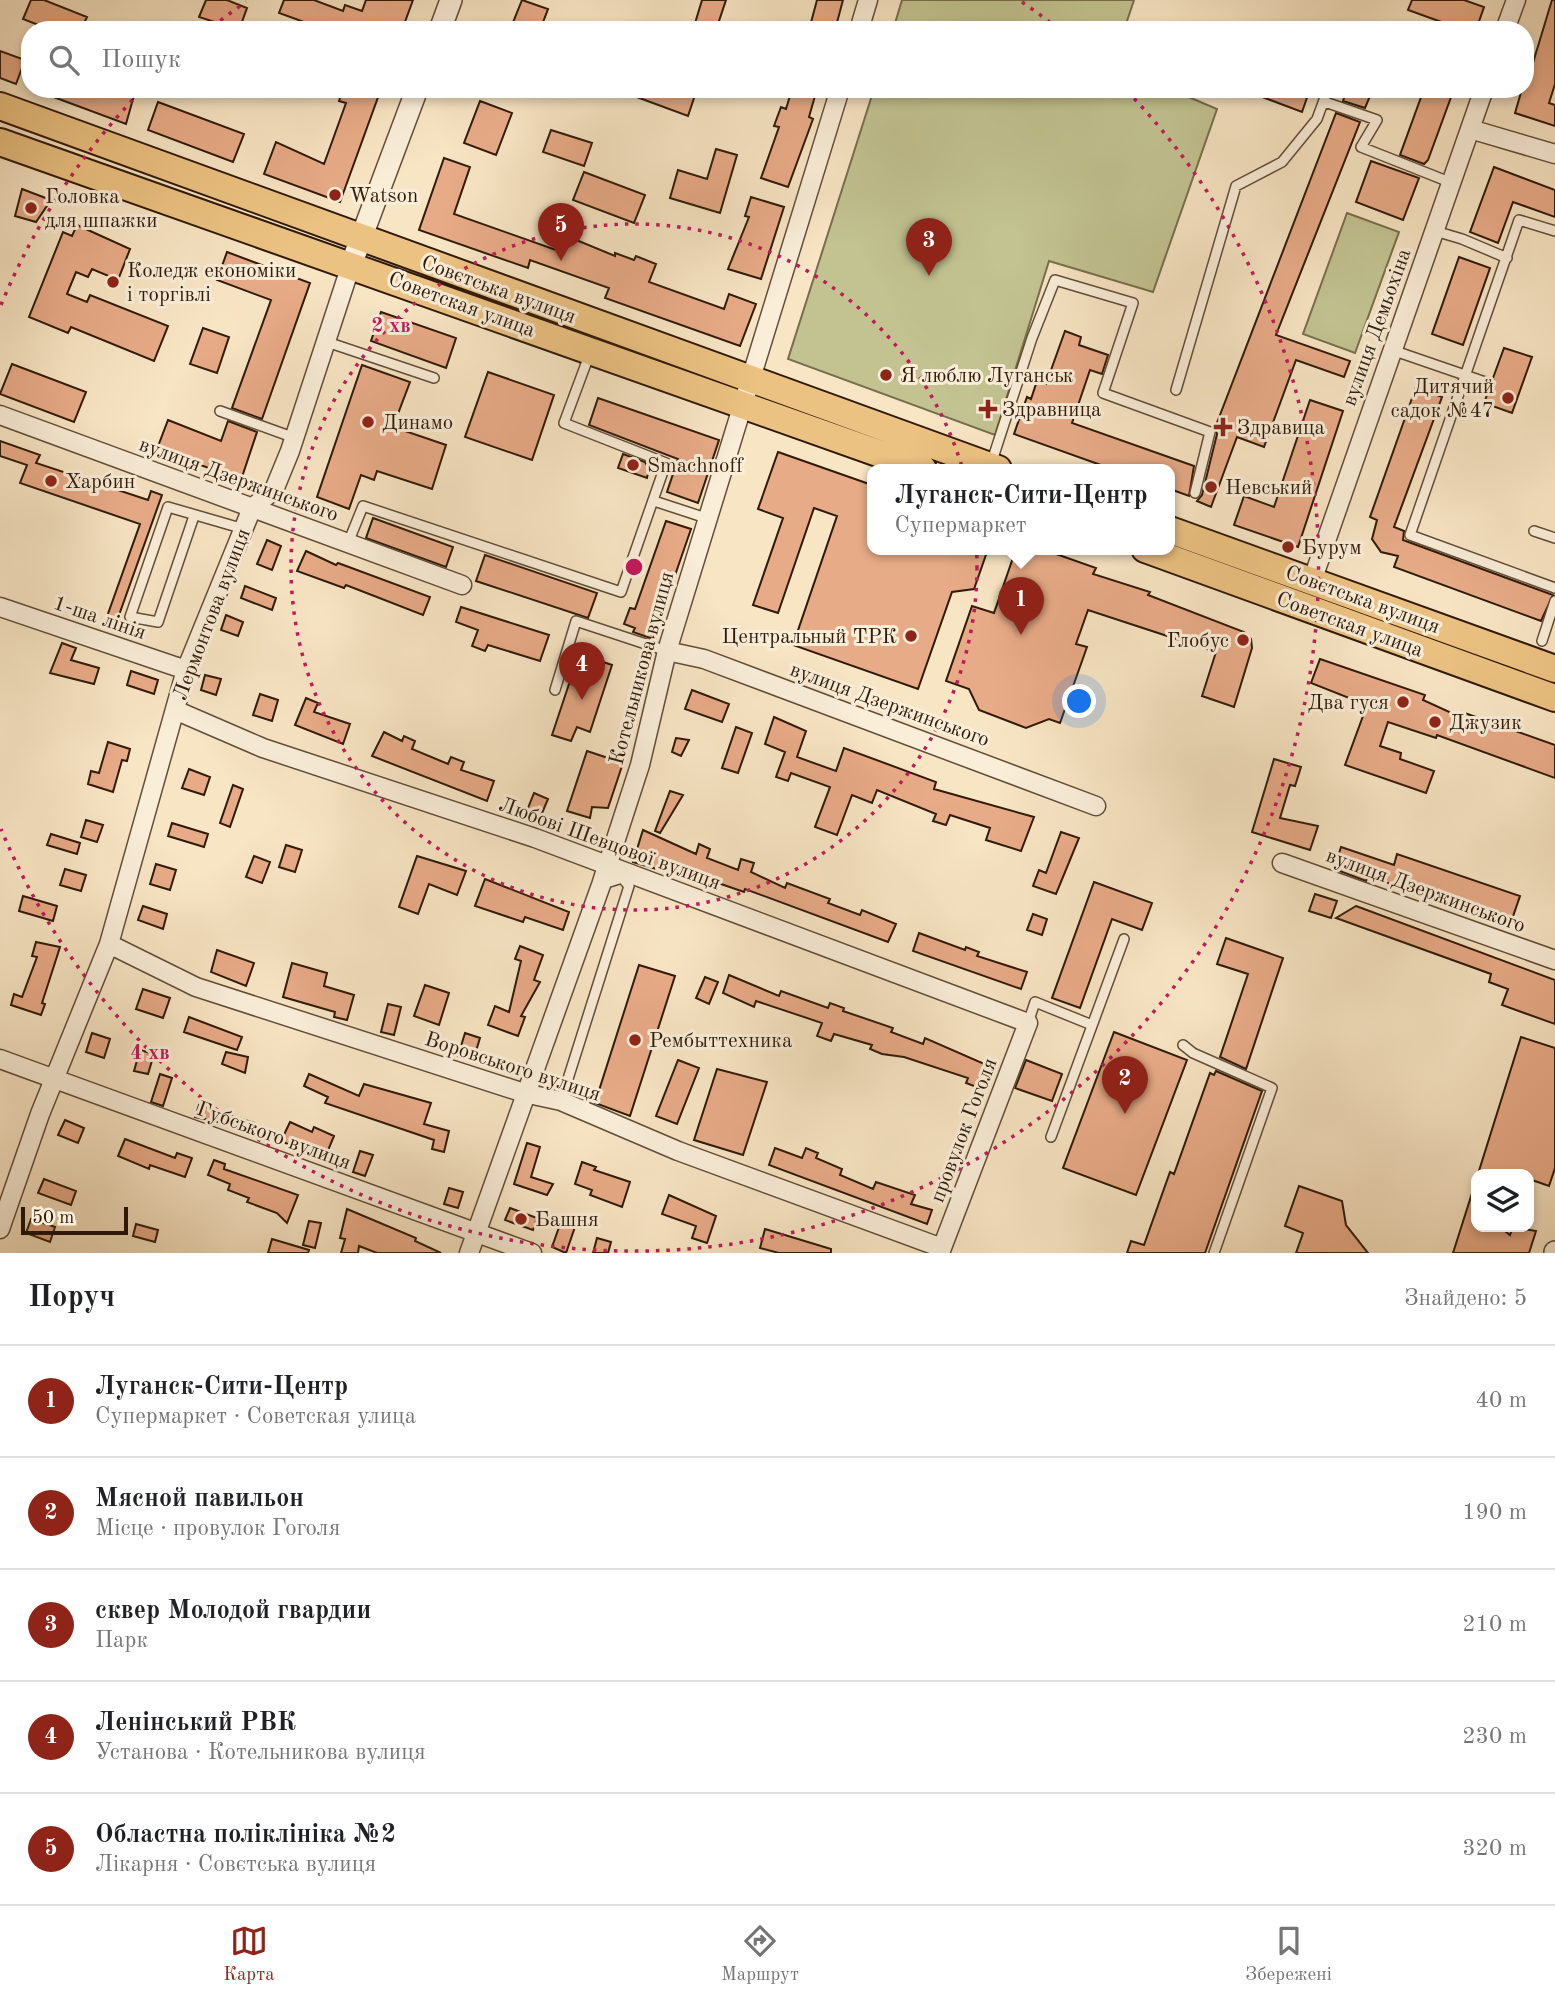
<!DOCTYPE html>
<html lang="uk">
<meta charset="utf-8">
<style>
body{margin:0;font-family:"Old Standard TT",serif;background:#f2f2f2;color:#202124}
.controls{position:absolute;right:21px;bottom:21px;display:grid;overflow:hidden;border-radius:14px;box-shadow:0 4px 10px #0003}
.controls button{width:63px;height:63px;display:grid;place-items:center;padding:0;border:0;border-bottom:2px solid #e0e0e0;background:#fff;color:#202124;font:35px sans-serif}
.scale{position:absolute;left:21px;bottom:18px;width:107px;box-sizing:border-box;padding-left:7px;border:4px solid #2f1a09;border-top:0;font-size:19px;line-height:24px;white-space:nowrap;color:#2f1a09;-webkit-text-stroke:5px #faeed9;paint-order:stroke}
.you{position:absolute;left:1080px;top:702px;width:24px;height:24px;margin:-18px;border:5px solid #fff;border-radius:50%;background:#1a73e8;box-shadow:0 0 0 10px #1a73e833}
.badge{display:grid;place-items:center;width:46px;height:46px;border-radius:50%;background:#8f2418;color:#fff;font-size:23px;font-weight:700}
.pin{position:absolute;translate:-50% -58px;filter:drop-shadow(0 2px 4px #0008)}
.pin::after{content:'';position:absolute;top:37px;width:24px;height:21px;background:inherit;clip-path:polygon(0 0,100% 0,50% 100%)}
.popup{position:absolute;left:867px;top:464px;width:308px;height:91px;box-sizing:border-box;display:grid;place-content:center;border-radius:14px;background:#fff;filter:drop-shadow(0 2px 5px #0005);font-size:23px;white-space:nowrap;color:#757577}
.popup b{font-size:26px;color:#202124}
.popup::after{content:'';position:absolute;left:50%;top:100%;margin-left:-14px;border:14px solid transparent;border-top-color:#fff}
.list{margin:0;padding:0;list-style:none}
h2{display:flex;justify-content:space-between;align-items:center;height:91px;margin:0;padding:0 28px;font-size:30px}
h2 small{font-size:23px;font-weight:400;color:#757577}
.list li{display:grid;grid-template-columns:46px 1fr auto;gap:21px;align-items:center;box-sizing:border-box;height:112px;padding:0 28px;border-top:2px solid #e0e0e0}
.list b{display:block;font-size:26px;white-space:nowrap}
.list p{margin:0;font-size:23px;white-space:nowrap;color:#757577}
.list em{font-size:23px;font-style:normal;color:#757577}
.icon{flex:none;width:38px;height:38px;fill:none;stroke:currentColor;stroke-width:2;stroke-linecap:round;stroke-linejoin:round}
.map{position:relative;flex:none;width:1555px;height:1253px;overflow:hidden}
.search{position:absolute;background:#fff;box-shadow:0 4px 10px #0003;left:21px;right:21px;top:21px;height:77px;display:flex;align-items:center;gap:18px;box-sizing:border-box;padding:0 24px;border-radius:28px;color:#757577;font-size:26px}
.sheet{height:651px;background:#fff}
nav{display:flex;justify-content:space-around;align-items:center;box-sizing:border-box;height:98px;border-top:2px solid #e0e0e0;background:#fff;font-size:19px;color:#757577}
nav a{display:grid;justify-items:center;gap:4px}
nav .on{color:#8f2418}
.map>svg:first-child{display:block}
</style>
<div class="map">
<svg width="1555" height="1253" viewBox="0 0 1555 1253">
<rect width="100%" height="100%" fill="#f8e5c4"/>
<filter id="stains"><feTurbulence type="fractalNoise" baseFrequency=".00286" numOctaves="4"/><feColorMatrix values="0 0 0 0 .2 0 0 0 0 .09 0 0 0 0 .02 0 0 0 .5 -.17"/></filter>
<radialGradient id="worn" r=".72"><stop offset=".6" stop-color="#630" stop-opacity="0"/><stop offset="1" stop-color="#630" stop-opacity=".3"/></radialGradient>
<path fill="#c2c391" stroke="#786e4d" stroke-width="2" d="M902,0h232l-10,30h-231z
M874,89h296l47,20 -64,183 -104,-31 -54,174 -207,-76z
M1347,213l52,19 -44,121 -52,-19z"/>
<path fill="#e8ab87" stroke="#2f1a09" stroke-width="2" d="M31,0h13l43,17 -6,13h-30l-28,-11z
M206,0h21l20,8 -8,22 -40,-13z
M284,0h30l29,11 2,-6 17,6 4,-11h47l-11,30h-76l-47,-17z
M522,0l26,9 -8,21h-30z
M702,0h24l-10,30h-23z
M817,0h26l-8,30h-26z
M1412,0h52l20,7 -8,23h-30l1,-6 -39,-14z
M1552,0h3v84l-6,19 6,2v21l-40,-13 7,-24h3z
M0,51l25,9 -9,24 -16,-6z
M32,89h94l9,3 -9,32z
M343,89h38l-41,113 -76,-28 12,-32 48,22 22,-61 -7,-2z
M615,89h82l-9,27z
M792,89h25l-8,28 4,2 -25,68 -27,-9 18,-51 -5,-1 7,-19 5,2z
M1241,89h69l-8,23z
M1347,89h26l-8,19 -22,-7z
M1424,89h30l-26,71 -4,4 -24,-9z
M480,101l32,12 -16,42 -32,-12z
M158,102l86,32 -11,28 -85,-32z
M1336,113l24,9 -84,213 74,26 -6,16 -48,-17 -32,87 -27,-10 -26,70 -14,-6 5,-6 15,-61 -2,-6z
M551,130l41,13 -8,23 -41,-14z
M716,149l21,6 -17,58 -50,-15 8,-28 29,9z
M444,158l26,9 -16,47 102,36 6,-16 53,22v-3l19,7 2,-4 20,8 -7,18 75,27 5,-15 27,10 -16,42 -135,-48 4,-10 -79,-28 -2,8 -109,-38z
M1371,161l48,17 -16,42 -47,-18z
M1494,167l61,23v27l-42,-15 -15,41 -28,-11z
M584,172l61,23 -11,28 -61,-23z
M22,189l29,11 -15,22 -21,-6z
M751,197l33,10 -23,72 -33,-10 21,-52 -4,-1z
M77,225l53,24 -12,31 -26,-11 -4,8 -12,-5 -9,22 20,8 3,-7 78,31 -14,35 -83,-34 -3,6 -39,-16 34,-85 9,4z
M227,252l83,31 -48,136 -30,-11 39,-108 -54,-20z
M1459,257l31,11 -27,77 -31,-11z
M381,312l75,26 -10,30 -75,-27z
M203,328l26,9 -12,36 -27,-9z
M1065,331l16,6 -2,8 29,10 -6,19 -12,-4 -18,53 122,43 -5,30 -19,-7v-20h-58l-98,-35 13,-37 4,2 6,-18 9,3z
M1504,348l28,9 -20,56 -28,-10 5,-13 5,-4 -1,-8z
M12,364l74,28 -12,30 -74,-28z
M362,365l48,17 -17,45 53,18 -14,44 -55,-18 -3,9 -13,-5 -12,34 -32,-12z
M488,372l66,23 -22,65 -67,-23z
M1416,387l26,10 -48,130 10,4 -1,9 150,55 -12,26 -147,-54 4,-11 -17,-4 -9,-13 5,-19 -7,-3z
M598,398l121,42 -21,63 -31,-11 11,-33 -89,-34z
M1310,400l33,11 -45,136 -64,-22 10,-29 30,11z
M168,420l53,21 7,-20 29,11 -16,48 -84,-31z
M0,441l40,14 -4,8 112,37 3,-9 11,4 -48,134 -10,-4 36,-101 -120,-41 7,-18 -27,-9z
M778,452l94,33v64h116l-14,40 -22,3 -34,97 -125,-44 44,-129 -23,-8 -36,105 -25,-8 30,-87 -25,-9z
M623,454l22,8 4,7 -2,9 -29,-10z
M373,518l80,29 -7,20 -80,-29z
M666,521l25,8 -38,110 -20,-7 2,-4 -11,-4 6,-16 5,1z
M267,540l14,6 -9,24 -15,-6z
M1016,549h26l54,19 -3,6 57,18 -2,3 96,37 7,7 1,9 -18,59 -32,-11 14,-44 -128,-42 -12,34 11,3 -27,76 -11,-4 -23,9 -47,-18 -10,-21 -23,-8 26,-75 22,7z
M306,551l30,14 2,-2 92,34 -7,18 -77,-30 -2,3 -47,-17z
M485,555l112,38 -9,25 -112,-37z
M245,586l31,12 -4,12 -31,-12z
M461,607l88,28 -9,26 -52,-16 -3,6 -13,-5 6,-16 -22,-8z
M226,615l17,7 -5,14 -17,-6z
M62,643l14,5 -5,12 28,8 -5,16 -44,-11z
M579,654l33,11 -22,67 -13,-5 -6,14 -19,-6z
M1320,659l105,36 -2,5 37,17 2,-5 93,33v33l-118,-43 -1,3 -48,-16 -8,24 21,7 -1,6 34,12 -8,22 -81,-28 22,-60 -56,-22z
M131,671l27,9 -4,14 -27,-9z
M205,675l16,4 -5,16 -15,-5z
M692,690l37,14 -7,18 -37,-13z
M260,694l18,6 -6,21 -19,-6z
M306,698l12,5 -4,9 36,12 -7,20 -48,-19z
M774,717l32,14 -9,26 39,14 8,-23 92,34 -2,7 100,28 -13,34 -35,-11 4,-12 -40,-13 -4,10 -13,-4 3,-7 -59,-24 -5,13 -20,-8 -15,40 -22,-8 15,-40 -39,-14 -3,8 -12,-4 9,-25 -20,-8z
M736,727l16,6 -14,40 -16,-5z
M384,732l18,9 2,-5 11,5 -3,8 36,15 3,-7 13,5 -3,8 33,11 -7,20 -115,-45z
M676,738l13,2 -8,16 -9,-4z
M108,742l22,7 -3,12 -5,-1 -9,32 -25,-8 3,-13 8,2z
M587,751l36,12 -15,45 -16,-1 -2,11 -23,-7z
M1274,759l27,8 -6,19 -5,-1 -10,33 38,8 -8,24 -58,-18z
M189,769l21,8 -6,18 -22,-7z
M233,785l10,4 -13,38 -10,-4z
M670,791l13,4 -23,38 -5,-2z
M534,793l14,6 -8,19 -14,-5z
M86,820l17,5 -6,17 -16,-5z
M172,823l36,11 -4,13 -36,-11z
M643,830l53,24 3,-10 11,5 -3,9 31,12 3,-11 13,4 -3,9 34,16 2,-5 43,16 -2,4 32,12 2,-5 34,14 -8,18 -143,-53 -1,3 -23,-8 -41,-17 -3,8 -44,-13z
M1061,832l18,6 -23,56 -23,-8 6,-16 7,3z
M51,834l29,9 -3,11 -30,-9z
M286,845l16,5 -7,22 -16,-5z
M1341,847l53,18 3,-11 123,42 -10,29 -142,-49 -2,5 -32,-12z
M254,856l16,6 -8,21 -16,-6z
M417,856l49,15 -9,24 -28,-11 -11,30 -19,-7z
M156,864l20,6 -6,20 -20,-6z
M65,869l21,6 -5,16 -21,-6z
M485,879l84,33 -6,18 -38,-13 -2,5 -48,-16z
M1094,882l58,21 -10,27 -30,-11 -32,89 -28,-10z
M1315,894l22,7 -6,17 -22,-7z
M23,896l34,10 -4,15 -34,-10z
M143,906l24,8 -4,15 -25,-9z
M1356,906l199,74v44l-53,-19 6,-16 -19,-7 2,-8 -155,-56z
M1033,914l14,5 -5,16 -15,-5z
M919,933l46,17 1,-3 13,5 -2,4 50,16 -6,17 -108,-38z
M1226,938l57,20 -37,111 -26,-12 28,-83 -31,-10z
M36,942l24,5 -18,56 3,1 -4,11 -30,-10 3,-11 8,3 15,-40 -5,-1z
M520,946l23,9 -9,25 6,2 -19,34 4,1 -7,19 -30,-11 7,-19 14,6 12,-51 -6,-2z
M217,950l37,13 -8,23 -35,-14z
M292,963l35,10 -3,13 30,9 -7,25 -13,-3 1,-5 -52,-15z
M639,965l36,11 -45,140 -35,-13z
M729,975l50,21 2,-5 47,17 2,-5 14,5 -1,3 50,17 -2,4 32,12 2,-6 64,28 -10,22 -13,-5 2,-5 -64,-21 -22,-3 -12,-5 2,-4 -38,-11 -3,7 -14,-5 5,-13 -66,-22 -2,6 -31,-14z
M705,977l13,5 -9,22 -13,-6z
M425,985l24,8 -10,32 -25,-9z
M143,989l27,9 -7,20 -27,-9z
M388,1004l13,3 -7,28 -13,-3z
M189,1017l53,20 -5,13 -53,-18z
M1114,1032l73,28 -51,135 -73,-27z
M92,1033l18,6 -6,19 -18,-6z
M465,1033l15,5 -7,23 -15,-5z
M1521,1037l34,11v120l-6,18 -20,-7v-5h-51z
M140,1050l14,4 -6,20 -14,-3z
M226,1052l22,5 -3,16 -23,-9z
M678,1060l21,8 -22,56 -21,-8z
M1026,1060l36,14 -10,27 -37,-13z
M717,1069l50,13 -24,73 -49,-15z
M1216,1071l46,20 -57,162h-78l4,-12 13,4 26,-73 4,2 36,-101 4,2z
M160,1074l12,4 -9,28 -12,-4z
M309,1074l50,22 5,-12 67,19 -7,21 25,7 -5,21 -12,-3 2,-9 -109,-37 3,-6 -24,-11z
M199,1105l55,18 -2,6 -57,-12z
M65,1120l19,8 -6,15 -20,-8z
M290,1122l22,10 2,-5 20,9 -10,24 -43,-19z
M125,1139l50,19 2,-5 15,5 -7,19 -35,-12 -1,4 -31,-13z
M527,1143l13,4 -9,30 22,7 -6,11 -33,-11z
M775,1148l27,10 4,-10 12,5 -2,5 26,11 -2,6 33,14 3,-7 39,13 -4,9 21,6 -5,14 -158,-59z
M360,1151l13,4 -8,21 -12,-4z
M214,1160l11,4 -1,5 74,26 -11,28 -10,-10 -30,-11 2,-4 -21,-8 2,-6 -22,-9z
M582,1162l14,5 -2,3 36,12 -8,25 -32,-12 2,-5 -17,-6z
M44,1179l32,12 -5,14 -33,-12z
M1299,1186l43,15 4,24 22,28h-72l7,-20 -18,-7z
M1474,1187h2v40h24l10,8 3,-8 23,4 -7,22h-76z
M449,1188l14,4 -5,16 -14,-4z
M669,1195l47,21 -9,27 -15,-5 4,-12 -34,-12z
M510,1208l27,10 -4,12 -28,-10z
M347,1209l69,29 -1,3 26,12h-64l-18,-7 -1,7h-17l4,-14 -5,-1z
M563,1216l14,5 -11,32 -14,-6z
M31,1219l24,8 -5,15 -24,-9z
M309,1221l12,2 -6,25 -12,-3z
M136,1224l22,6 -3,12 -22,-6z
M765,1229l66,20v4h-52l-19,-5z
M597,1238l14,4 -3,11h-15z
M272,1239l37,11 -1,3h-40z"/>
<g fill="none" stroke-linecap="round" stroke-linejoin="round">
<g stroke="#614d38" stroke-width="12">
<path id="service" d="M1325,102l52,18 -16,27 91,36
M1435,231l27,8 45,19
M1555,231l-36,-11 -109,315 145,53
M327,342l107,36
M1392,350l96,33
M1176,390l60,-204 46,-24 35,-43 11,-30
M220,411l75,27
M991,464l41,-126 23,-58 78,23 -30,90 107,39 -15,61
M654,501l52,17
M194,516l-36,106 -28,-5 38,-110 76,22
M1534,531l21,7
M348,543l15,-37 258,86 45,-129 -102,-40 26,-70
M1542,641l13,-40
M555,690l21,-69 91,30
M1028,1023l7,-21 57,23
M1183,1045l10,8 79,35 -58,165
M561,1101l68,-215 -7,-8 -19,6
M1051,1137l73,-198"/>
</g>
<g stroke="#614d38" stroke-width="21">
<path id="minor" d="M859,30l9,-30
M1505,30l11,-30
M1470,129l85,25
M0,415l462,170
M1312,581l172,-492
M0,607l186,63
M667,651l37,8 392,147
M175,710l88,38 272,90 493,185 -88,230
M1282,863l273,97
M109,944l87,43 328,106 37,8 117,50 264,97
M0,1059l532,194
M0,1229l40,-115 69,-170 77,-274 66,-162 22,-18 16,-39 61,-186
M469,1253l132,-368 39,-120 27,-114 173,-562"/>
</g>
<g stroke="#614d38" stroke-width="24">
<path id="tertiary" d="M440,30l11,-30
M351,265l66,-176
M1555,1253v-1"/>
</g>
<g stroke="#2f1a09" stroke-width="30">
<path id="primary" d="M0,106l998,363
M0,142l923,327
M1170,530l385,139
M1145,549l410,149"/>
</g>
<use href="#service" stroke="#faeed9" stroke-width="9"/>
<use href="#minor" stroke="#faeed9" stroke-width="18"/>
<use href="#tertiary" stroke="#faeed9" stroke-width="21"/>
<use href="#primary" stroke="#ecc282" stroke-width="26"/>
</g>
<g fill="none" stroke="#c2185b" stroke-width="3.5" stroke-dasharray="3.5 7">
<circle cx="634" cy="567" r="343"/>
<path d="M1 305A685 685 0 0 1 141 91M212 27A685 685 0 0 1 246 2M1022 2A685 685 0 0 1 1056 27M1127 91A685 685 0 1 1 1 829"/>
</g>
<g fill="#8f2418" stroke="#faeed9" stroke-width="2.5">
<circle cx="335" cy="195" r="7"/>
<circle cx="31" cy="208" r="7"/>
<circle cx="113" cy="282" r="7"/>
<circle cx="886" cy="375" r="7"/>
<circle cx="1508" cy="398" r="7"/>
<path d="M984.5 398.5h7v7h7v7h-7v7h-7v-7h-7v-7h7z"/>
<circle cx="368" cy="422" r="7"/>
<path d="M1219.5 416.5h7v7h7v7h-7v7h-7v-7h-7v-7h7z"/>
<circle cx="633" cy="465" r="7"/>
<circle cx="51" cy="481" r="7"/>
<circle cx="1211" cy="487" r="7"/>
<circle cx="1288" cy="547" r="7"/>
<circle cx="911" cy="636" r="7"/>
<circle cx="1243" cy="640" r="7"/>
<circle cx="1403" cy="702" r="7"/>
<circle cx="1435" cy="722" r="7"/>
<circle cx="635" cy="1040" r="7"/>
<circle cx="521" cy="1219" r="7"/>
</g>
<g text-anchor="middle" stroke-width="6" stroke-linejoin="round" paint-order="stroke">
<g font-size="21" fill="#2f1a09" stroke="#faeed9" text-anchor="start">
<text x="349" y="202">Watson</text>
<text x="45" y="203">Головка<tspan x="45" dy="24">для шпажки</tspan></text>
<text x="127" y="277">Коледж економіки<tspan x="127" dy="24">і торгівлі</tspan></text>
<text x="900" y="382">Я люблю Луганськ</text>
<text x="1494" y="393" text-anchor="end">Дитячий<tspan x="1494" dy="24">садок №47</tspan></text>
<text x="1002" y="416">Здравница</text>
<text x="382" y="429">Динамо</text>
<text x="1237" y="434">Здравица</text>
<text x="647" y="472">Smachnoff</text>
<text x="65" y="488">Харбин</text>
<text x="1225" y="494">Невський</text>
<text x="1302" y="554">Бурум</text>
<text x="897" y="643" text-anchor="end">Центральный ТРК</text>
<text x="1229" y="647" text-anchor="end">Глобус</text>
<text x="1389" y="709" text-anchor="end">Два гуся</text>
<text x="1449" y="729">Джузик</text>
<text x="649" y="1047">Рембыттехника</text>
<text x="535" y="1226">Башня</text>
</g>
<g font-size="21" fill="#2f1a09" stroke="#faeed9">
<text transform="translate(499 289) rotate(20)" y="7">Совєтська вулиця</text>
<text transform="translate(462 304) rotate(20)" y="7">Советская улица</text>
<text transform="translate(1376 327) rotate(-70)" y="7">вулиця Демьохіна</text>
<text transform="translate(239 479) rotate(20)" y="7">вулиця Дзержинського</text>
<text transform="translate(1363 599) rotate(20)" y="7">Совєтська вулиця</text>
<text transform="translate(211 614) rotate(-69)" y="7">Лермонтова вулиця</text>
<text transform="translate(100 617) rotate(19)" y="7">1-ша лінія</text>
<text transform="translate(1350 624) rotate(20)" y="7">Советская улица</text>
<text transform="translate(641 668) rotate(-75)" y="7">Котельникова вулиця</text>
<text transform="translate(890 704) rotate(20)" y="7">вулиця Дзержинського</text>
<text transform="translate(610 843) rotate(20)" y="7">Любові Шевцової вулиця</text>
<text transform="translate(1426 890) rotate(20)" y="7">вулиця Дзержинського</text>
<text transform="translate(513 1066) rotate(18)" y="7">Воровського вулиця</text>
<text transform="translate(963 1130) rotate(-69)" y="7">провулок Гоголя</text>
<text transform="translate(274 1135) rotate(20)" y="7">Губського вулиця</text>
</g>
</g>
<circle cx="634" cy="567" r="10" fill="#c2185b" stroke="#faeed9" stroke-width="3.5"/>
<g font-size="21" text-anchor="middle" font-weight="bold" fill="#c2185b" stroke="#faeed9" stroke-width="6" stroke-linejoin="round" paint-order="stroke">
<text x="391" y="332">2 хв</text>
<text x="150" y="1059">4 хв</text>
</g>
<rect width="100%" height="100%" filter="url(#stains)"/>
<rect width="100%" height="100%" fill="url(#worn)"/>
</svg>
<div class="controls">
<button><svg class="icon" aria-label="layers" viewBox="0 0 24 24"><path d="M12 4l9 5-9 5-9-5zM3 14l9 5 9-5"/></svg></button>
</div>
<div class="scale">50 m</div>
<div class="you"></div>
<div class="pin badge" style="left:1021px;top:635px">1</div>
<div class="popup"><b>Луганск-Сити-Центр</b>Супермаркет</div>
<div class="pin badge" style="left:1125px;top:1114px">2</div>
<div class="pin badge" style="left:929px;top:276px">3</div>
<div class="pin badge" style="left:582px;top:700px">4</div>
<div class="pin badge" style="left:561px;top:261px">5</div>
<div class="search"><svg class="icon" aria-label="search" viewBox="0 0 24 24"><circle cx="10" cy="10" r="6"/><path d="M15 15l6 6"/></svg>Пошук</div>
</div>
<section class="sheet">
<h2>Поруч<small>Знайдено: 5</small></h2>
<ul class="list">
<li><span class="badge">1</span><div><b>Луганск-Сити-Центр</b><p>Супермаркет · Советская улица</p></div><em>40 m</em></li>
<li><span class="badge">2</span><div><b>Мясной павильон</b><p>Місце · провулок Гоголя</p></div><em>190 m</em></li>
<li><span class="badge">3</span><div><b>сквер Молодой гвардии</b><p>Парк</p></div><em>210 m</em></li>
<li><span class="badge">4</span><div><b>Ленінський РВК</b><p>Установа · Котельникова вулиця</p></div><em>230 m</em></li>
<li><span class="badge">5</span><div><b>Областна поліклініка №2</b><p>Лікарня · Совєтська вулиця</p></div><em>320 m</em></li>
</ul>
</section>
<nav>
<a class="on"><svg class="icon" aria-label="map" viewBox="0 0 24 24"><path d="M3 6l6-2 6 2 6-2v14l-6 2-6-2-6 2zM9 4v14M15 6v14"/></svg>Карта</a>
<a><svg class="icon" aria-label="directions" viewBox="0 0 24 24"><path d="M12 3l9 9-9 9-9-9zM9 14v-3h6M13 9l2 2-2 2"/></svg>Маршрут</a>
<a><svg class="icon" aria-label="saved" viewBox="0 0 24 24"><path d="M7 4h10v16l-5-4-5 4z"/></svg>Збережені</a>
</nav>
